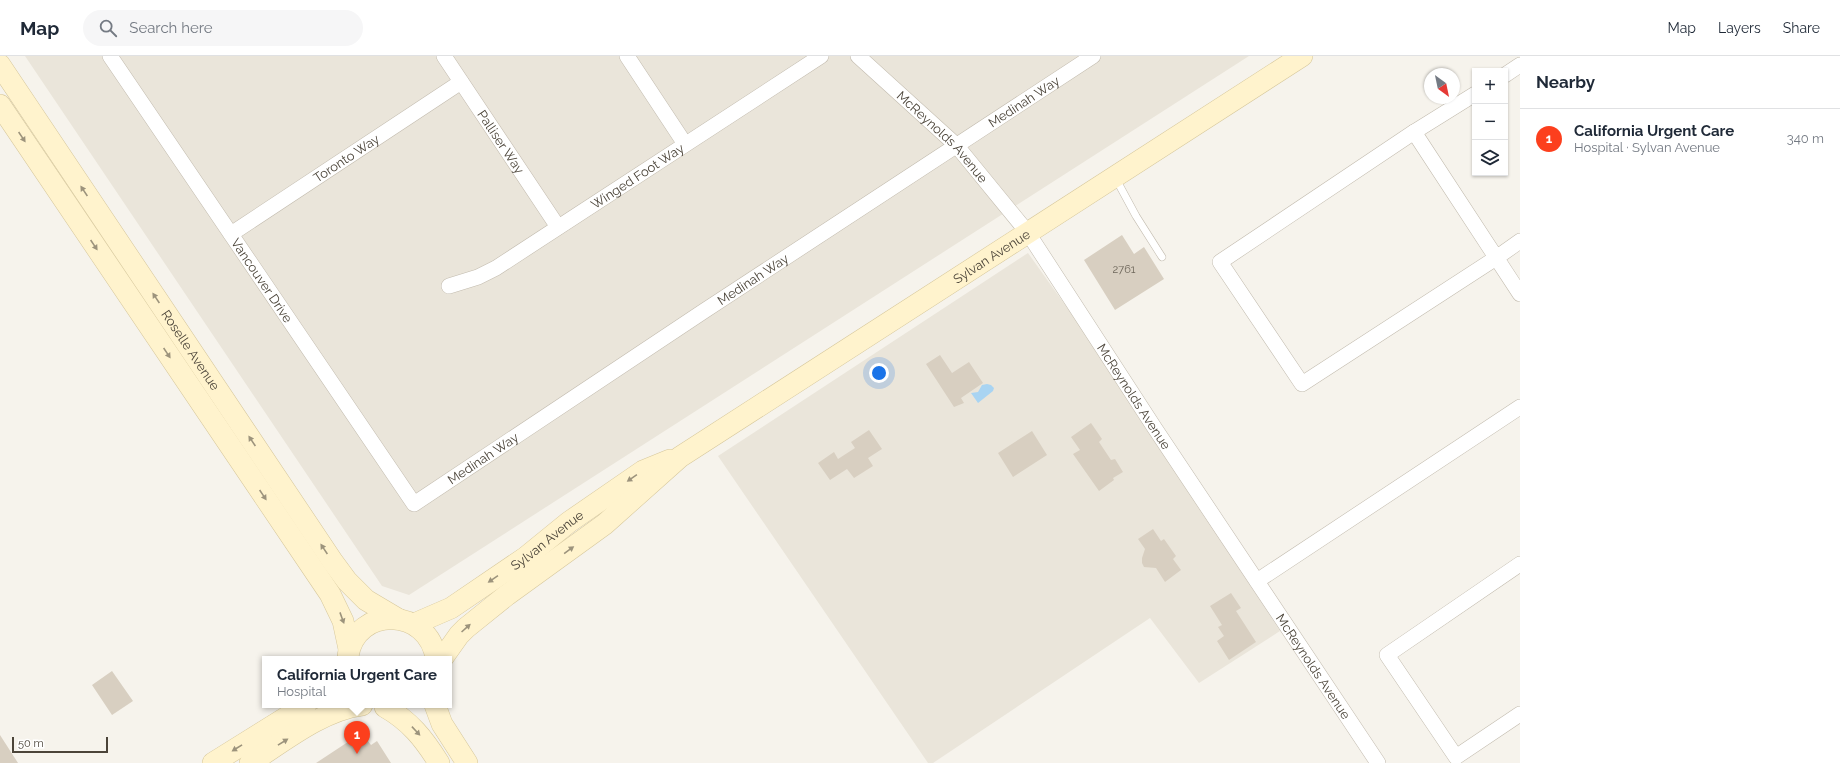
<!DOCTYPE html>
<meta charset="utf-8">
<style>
body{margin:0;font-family:Raleway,sans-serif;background:#f6f6f7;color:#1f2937}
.controls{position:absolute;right:12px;top:12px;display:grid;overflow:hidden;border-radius:0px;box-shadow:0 1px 3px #0004}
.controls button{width:36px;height:36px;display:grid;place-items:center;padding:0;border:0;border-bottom:1px solid #e0e1e3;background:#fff;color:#1f2937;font:20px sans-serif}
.compass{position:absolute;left:1424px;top:12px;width:36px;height:36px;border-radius:50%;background:#fff;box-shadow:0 1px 3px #0004;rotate:147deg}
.scale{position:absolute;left:12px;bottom:10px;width:96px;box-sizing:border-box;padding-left:4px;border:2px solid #4b4439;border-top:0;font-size:11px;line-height:14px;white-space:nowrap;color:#4b4439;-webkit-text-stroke:3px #fff;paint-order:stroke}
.you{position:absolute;left:879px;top:317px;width:14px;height:14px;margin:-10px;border:3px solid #fff;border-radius:50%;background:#1a73e8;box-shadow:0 0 0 6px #1a73e833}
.badge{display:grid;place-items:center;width:26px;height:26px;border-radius:50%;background:#fc3f1d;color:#fff;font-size:13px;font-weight:700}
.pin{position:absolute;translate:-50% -33px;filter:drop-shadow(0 1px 2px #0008)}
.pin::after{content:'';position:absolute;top:21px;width:14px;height:12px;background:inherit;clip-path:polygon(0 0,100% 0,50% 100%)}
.popup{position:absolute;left:262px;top:600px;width:190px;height:52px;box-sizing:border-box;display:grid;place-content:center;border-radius:0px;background:#fff;filter:drop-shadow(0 1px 3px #0005);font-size:13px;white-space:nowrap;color:#747a83}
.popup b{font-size:15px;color:#1f2937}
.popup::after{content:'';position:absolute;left:50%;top:100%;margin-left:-8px;border:8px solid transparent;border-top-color:#fff}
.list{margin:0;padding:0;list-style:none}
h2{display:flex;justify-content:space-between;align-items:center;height:52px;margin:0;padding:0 16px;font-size:17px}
h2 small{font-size:13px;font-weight:400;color:#747a83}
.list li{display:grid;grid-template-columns:26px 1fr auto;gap:12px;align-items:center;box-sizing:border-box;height:60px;padding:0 16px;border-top:1px solid #e0e1e3}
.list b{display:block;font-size:15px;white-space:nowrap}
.list p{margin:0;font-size:13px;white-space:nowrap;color:#747a83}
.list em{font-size:13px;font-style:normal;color:#747a83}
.icon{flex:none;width:22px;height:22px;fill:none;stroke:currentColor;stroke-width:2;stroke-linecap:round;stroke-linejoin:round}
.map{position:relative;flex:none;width:1520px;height:707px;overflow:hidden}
header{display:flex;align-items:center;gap:24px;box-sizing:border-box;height:56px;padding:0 20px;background:#fff;border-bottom:1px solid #e0e1e3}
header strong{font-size:19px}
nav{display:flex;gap:22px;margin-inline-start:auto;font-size:14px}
.search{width:280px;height:36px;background:#f6f6f7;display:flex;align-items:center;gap:10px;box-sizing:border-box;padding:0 14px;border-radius:22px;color:#747a83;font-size:15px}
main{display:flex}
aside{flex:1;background:#fff}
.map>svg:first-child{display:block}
</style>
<header>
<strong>Map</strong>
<div class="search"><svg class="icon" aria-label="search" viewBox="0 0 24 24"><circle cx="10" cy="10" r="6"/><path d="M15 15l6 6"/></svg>Search here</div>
<nav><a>Map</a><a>Layers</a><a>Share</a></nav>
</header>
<main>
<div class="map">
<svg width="1520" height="707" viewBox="0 0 1520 707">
<rect width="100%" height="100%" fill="#f6f3ec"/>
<path fill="#eae5da" d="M25,0h1224l-840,539 -27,-9z
M1028,197l55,77 197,301 -81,52 -49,-65 -217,145h-5l-210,-307z"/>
<path fill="#a9d4f2" d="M987,328l4,1 3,3 -1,3 -15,12 -7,-10 7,-1 4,-7z"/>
<path fill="#d8cfc1" d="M1122,179l12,19 10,-7 20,32 -49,31 -31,-50z
M940,299l12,18 17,-11 14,21 -22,15 3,5 -10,4 -28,-43z
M1091,367l11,16 -3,3 12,18 4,-1 8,13 -10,6 1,2 -15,11 -26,-37 7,-4 -9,-13z
M869,374l13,19 -14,9 5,8 -19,12 -7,-9 -17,11 -12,-17 16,-11 4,7 17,-11 -4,-6z
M1032,375l15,24 -34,22 -15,-24z
M1153,473l8,12 3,-2 12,17 -3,3 8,11 -16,12 -9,-14 -12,-1 -2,-4v-5l3,-9 -7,-10z
M1231,537l10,15 -5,3 20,31 -27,18 -12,-19 7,-5 -6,-9 4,-2 -12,-19z
M112,615l21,30 -21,14 -20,-30z
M0,679l18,28h-18z
M357,680l2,3 5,-3 7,9 6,-4 14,22h-75z"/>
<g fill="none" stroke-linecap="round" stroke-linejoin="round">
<g stroke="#c2bbae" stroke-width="8">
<path id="service" d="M1116,123l20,37 26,41"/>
</g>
<g stroke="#c2bbae" stroke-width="16">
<g id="minor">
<path id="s1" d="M110,0l304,448 290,-193 389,-255"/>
<path id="s2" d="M444,0l114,171"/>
<path d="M627,0l58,88"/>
<path id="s3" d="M858,0l98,89 72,88 126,194 224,336"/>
<path d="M1505,19l15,-10"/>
<path d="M1414,76l61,-38"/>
<path id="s4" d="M231,178l230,-152"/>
<path d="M1520,185l-24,17 -194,126 -82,-122 194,-130 106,162"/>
<path id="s5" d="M449,230l29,-9 18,-9 325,-212"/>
<path d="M1520,508l-133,91 69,102 64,-43"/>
<path d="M1257,525l263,-174"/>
</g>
</g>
<g stroke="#d6c79b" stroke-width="22">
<g id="secondary">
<path id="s6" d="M0,9l333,497 14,19 19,19 32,19"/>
<path d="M0,49l330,489 13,27 6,28"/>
<path id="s7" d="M414,568l37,-16 75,-51 43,-35 74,-51 27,-11"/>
<path d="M348,600c8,-51 81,-49 88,3"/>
<path id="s8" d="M442,603l17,-24 7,-7 41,-33 98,-71 75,-67 622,-401"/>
<path d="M435,649l7,19 25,39"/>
<path d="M385,651c25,14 39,32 54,56"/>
<path d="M213,707l93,-58"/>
<path d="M250,707c33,-21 72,-53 112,-58"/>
</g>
</g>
<use href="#service" stroke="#fff" stroke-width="7"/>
<use href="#minor" stroke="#fff" stroke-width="15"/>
<use href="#secondary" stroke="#fff3cd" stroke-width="21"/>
</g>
<defs><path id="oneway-solid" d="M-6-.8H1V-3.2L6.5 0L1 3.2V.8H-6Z"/></defs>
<g fill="#9c937c">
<use href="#oneway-solid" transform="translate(22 81) rotate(56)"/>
<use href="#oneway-solid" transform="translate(84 135) rotate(-124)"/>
<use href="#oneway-solid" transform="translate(94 189) rotate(56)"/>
<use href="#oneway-solid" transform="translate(156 242) rotate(-124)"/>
<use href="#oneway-solid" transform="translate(167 297) rotate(56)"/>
<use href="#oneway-solid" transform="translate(252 385) rotate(-124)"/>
<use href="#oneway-solid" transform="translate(632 422) rotate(145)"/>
<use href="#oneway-solid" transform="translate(263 439) rotate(56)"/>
<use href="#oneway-solid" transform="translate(324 493) rotate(-124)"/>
<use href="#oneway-solid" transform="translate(569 494) rotate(-36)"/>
<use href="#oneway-solid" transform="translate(493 523) rotate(146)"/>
<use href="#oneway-solid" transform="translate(342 562) rotate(70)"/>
<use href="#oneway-solid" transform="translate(466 572) rotate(-42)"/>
<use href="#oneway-solid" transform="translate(416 675) rotate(47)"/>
<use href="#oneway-solid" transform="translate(283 686) rotate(-32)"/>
<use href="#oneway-solid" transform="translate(237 692) rotate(148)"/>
</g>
<g text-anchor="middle" stroke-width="3" stroke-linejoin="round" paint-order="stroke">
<g font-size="11" fill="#6e675b">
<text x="1124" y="217">2761</text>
</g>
<g font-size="13" fill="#4b4439" stroke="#fff">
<text dy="5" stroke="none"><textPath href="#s1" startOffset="1272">Medinah Way</textPath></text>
<text dy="5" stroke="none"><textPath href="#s3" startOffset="117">McReynolds Avenue</textPath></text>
<text dy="5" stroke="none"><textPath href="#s2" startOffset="103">Palliser Way</textPath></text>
<text dy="5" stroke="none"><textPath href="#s4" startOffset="138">Toronto Way</textPath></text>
<text dy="5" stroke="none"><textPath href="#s5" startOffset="219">Winged Foot Way</textPath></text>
<text dy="5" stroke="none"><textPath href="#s8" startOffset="684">Sylvan Avenue</textPath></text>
<text dy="5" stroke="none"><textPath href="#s1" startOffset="948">Medinah Way</textPath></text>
<text dy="5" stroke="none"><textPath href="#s1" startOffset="271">Vancouver Drive</textPath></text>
<text dy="5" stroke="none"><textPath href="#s6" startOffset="343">Roselle Avenue</textPath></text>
<text dy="5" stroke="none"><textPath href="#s3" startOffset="441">McReynolds Avenue</textPath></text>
<text dy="5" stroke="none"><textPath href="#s1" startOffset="624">Medinah Way</textPath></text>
<text dy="5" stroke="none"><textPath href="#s7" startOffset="158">Sylvan Avenue</textPath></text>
<text dy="5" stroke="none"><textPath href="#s3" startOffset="765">McReynolds Avenue</textPath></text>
</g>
</g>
</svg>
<div class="controls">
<button>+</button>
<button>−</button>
<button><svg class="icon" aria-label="layers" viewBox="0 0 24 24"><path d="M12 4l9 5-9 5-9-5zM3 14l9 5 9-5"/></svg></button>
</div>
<svg class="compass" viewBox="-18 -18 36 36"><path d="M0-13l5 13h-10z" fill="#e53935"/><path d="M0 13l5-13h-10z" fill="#747a83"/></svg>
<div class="scale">50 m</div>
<div class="you"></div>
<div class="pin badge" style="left:357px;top:698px">1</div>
<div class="popup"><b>California Urgent Care</b>Hospital</div>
</div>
<aside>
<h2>Nearby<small></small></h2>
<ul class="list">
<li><span class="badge">1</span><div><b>California Urgent Care</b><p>Hospital · Sylvan Avenue</p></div><em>340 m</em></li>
</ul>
</aside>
</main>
